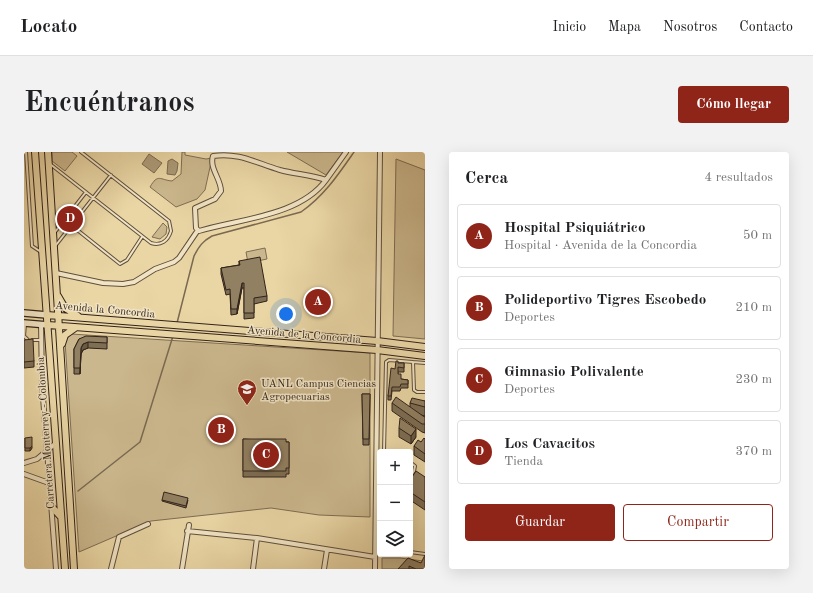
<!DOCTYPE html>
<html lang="es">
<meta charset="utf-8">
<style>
body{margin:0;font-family:"Old Standard TT",serif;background:#f2f2f2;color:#202124}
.controls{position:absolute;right:12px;bottom:12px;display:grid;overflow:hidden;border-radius:4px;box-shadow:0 4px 16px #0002}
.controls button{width:36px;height:36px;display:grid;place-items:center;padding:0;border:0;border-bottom:1px solid #e0e0e0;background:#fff;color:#202124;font:20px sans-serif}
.you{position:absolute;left:262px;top:162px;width:14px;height:14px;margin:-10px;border:3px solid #fff;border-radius:50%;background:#1a73e8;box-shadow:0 0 0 6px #1a73e833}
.badge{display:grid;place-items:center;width:26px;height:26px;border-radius:50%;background:#8f2418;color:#fff;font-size:13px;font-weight:700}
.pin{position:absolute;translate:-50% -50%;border:2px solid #fff;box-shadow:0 1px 4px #0006}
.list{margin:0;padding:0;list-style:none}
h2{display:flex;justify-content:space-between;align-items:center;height:52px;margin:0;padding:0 16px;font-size:17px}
h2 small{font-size:13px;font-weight:400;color:#757577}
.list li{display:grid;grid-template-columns:26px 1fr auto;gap:12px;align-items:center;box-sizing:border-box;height:64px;margin:0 8px 8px;padding:0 8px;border:1px solid #e0e0e0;border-radius:4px}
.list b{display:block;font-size:15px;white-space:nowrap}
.list p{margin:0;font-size:13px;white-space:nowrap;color:#757577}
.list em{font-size:13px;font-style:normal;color:#757577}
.actions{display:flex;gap:8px;padding:12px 16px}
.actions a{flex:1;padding:9px 0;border:1px solid #8f2418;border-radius:4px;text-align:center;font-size:14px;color:#8f2418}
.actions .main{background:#8f2418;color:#fff}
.icon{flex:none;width:22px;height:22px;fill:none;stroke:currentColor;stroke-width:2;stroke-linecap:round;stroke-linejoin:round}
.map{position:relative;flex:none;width:401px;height:417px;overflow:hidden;border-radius:4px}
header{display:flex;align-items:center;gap:24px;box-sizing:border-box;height:56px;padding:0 20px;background:#fff;border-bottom:1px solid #e0e0e0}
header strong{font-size:19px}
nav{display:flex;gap:22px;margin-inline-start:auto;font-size:14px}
.intro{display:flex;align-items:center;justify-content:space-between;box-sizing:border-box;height:96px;padding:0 24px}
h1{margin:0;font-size:28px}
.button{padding:10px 18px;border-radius:4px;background:#8f2418;color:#fff;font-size:14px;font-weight:700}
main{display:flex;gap:24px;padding:0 24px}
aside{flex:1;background:#fff;border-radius:4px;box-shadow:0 4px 16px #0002}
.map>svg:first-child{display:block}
</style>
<header>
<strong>Locato</strong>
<nav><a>Inicio</a><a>Mapa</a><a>Nosotros</a><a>Contacto</a></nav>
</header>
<div class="intro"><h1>Encuéntranos</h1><a class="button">Cómo llegar</a></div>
<main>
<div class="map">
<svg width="401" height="417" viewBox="0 0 401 417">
<rect width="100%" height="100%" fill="#ead6a5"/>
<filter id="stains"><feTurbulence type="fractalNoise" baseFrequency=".005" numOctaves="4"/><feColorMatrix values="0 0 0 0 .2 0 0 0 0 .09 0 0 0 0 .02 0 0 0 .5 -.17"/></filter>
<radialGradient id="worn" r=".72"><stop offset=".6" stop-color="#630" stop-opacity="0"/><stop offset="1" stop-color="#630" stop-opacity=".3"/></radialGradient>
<path fill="#cbb78d" stroke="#7e6c54" d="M28,0h20l5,4 -12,15 -13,-10z
M158,0h3v3l21,4 6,-1 -7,32 -8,9 -21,8 -26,-20c8,-14 10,-7 22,-6l9,-7z
M263,0h56l-17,23z
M372,7l29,11v169l-32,-3z
M139,71l4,4 -1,7 -6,5 -8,-2z
M241,96l2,11 -19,4 -2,-11z
M47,182l299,19v164l-51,-2 -48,-7 -120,13 -72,31 -14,-211z
M358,406h18l23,3 -3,7 -19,-2v3h-19z"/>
<path fill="#ab9976" stroke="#7a6951" d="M125,2l13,9 -8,10 -12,-9z
M148,7l6,4 -1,8 -2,4 -8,-1 1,-13z"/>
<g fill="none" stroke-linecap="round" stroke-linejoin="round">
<path stroke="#7a6951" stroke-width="1.5" d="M153,171l17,-67c5,-10 9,-15 18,-20l89,-24c23,-16 37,-37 53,-60
M54,339l62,-49 33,-106"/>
<g stroke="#5f4f3d" stroke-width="4">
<path id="lane" d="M2,0l6,94 9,6
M26,12l101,79c10,3 17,-2 20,-12l-2,-10 -88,-69
M47,73l49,39 7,-4 15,-23
M31,80l31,-40
M32,93l55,-70
M1,172l-1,12 4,4
M8,188h8
M389,210l1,28 3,2h8
M360,300l2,-90 3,-2 36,3
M386,310l5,4 -1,5 -4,6
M386,400l15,2
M352,401l4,-5"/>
</g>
<g stroke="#5f4f3d" stroke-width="6">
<path id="street" d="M302,28c-26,36 -87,39 -127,51l-3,-3 -1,-20 20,-9 6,-8c0,-12 -12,-23 -8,-35 26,-4 43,7 67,14 15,4 31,5 46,10l20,-28
M32,121l47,10 20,1 11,-2 21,-13 19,-7 5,-4 19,-28
M17,172l1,60 14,185
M0,311l13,-4 19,-16
M0,322l25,9
M163,379l70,7 118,19
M87,417l8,-32 29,-13
M158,417l7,-44
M229,417l4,-31
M300,417l3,-19
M351,417l5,-417"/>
</g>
<g stroke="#31221a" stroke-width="8">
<path id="secondary" d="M0,161l23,2
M0,171l24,2"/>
</g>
<g stroke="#31221a" stroke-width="8">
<path id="primary" d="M11,0l30,417
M24,0l26,417
M34,144l7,12 13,8
M23,163l330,26 48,6
M24,173l329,25 48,6
M38,192l3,-9 10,-7
M27,354l10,11"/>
</g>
<use href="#lane" stroke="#f1e4c4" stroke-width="2"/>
<use href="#street" stroke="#f1e4c4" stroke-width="4"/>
<use href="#secondary" stroke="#f1e4c4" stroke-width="5.5"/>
<use href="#primary" stroke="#ead6a5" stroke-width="6"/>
</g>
<path fill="#7d6e54" stroke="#31221a" d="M215,109l28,35v5l-13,3v14l-10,1v-31h-2l-5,26 -6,1 -1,-21 -4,1 -5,-21v-6l18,-3z
M83,185v12l-19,-1 -5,2 -2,4 -1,20h-6v-25l5,-10z
M0,188l10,21v6l-10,1z
M380,211v9h-6v2l3,5 7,1v8h-7l-1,3h-8l-1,9h-3v-4l7,-27z
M338,242h8l-1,51h-6z
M401,249v15l-4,-1 4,2v16l-3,-1 -30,-21v-8l18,4v-4z
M375,276l17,9 -5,7 -12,-7z
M1,286l7,10 -2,3h-5z
M219,287l46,3v32h-3v3h-43z
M401,287v23l-11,-7v-9l7,-4z
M401,325v33l-15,-10v-20z
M138,348h26l-2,8 -24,-7z
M397,411l4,6h-27z"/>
<path fill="#665a45" stroke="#31221a" d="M218,131v5l-5,26v-5z
M64,190v6l-5,2 -2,4 -1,20 1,-26 2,-4z
M392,277v8l-5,7v-8z
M8,294v2l-2,3v-3z"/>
<path fill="#918062" stroke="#31221a" d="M236,105l7,39 -13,2v15h-10v-30h-2l-5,26h-6l-1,-20 -4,1 -5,-22 19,-3 -1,-4z
M62,184l21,1v6l-19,-1 -5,2 -2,4 -1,20h-6v-19l5,-10z
M9,187l1,22 -10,1v-22z
M372,209h2v2h6v5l-6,-1v7h3v5l7,1v4h-7l-1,3h-8l-1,9h-3l3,-28 4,1z
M338,242h8l-1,45h-6z
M372,245l27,19 2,1v7h-3l-30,-21z
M388,246l13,3v6l-15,-4z
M376,266l16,11 -5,7 -12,-8z
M8,285v9l-2,2h-5v-10z
M400,286l1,1v15l-11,-8 4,-6 3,2z
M219,287h43v3h3v26h-3v3h-43z
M392,319l9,6v25l-15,-10v-12z
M140,340l24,6 -2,8 -24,-6z
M401,403v14h-9l-7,-3v3h-11l10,-11 13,5z"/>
<defs>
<g id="university-pin" transform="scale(1)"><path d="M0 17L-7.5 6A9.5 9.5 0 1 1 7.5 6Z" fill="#8f2418" stroke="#f1e4c4"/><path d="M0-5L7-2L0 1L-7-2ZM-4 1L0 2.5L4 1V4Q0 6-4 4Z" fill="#fff"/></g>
</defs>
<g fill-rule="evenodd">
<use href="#university-pin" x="223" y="237"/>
</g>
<g text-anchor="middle" stroke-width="3" stroke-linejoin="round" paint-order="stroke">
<g font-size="11" fill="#31221a" stroke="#f1e4c4">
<text transform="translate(81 157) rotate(5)" y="4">Avenida la Concordia</text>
<text transform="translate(280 182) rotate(5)" y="4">Avenida de la Concordia</text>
<text transform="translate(21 281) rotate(-94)" y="4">Carretera Monterrey - Colombia</text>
</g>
<g font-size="11" fill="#31221a" stroke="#f1e4c4" text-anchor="start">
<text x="237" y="235">UANL Campus Ciencias<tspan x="237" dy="13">Agropecuarias</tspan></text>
</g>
</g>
<rect width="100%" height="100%" filter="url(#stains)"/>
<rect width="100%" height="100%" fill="url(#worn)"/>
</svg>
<div class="controls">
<button>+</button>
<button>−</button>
<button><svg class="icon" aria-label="layers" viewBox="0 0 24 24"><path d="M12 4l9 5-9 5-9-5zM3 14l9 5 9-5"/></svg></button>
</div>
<div class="you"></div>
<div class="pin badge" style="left:294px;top:150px">A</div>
<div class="pin badge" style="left:197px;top:278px">B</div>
<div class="pin badge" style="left:242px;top:303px">C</div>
<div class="pin badge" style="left:46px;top:67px">D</div>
</div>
<aside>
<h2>Cerca<small>4 resultados</small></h2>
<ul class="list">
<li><span class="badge">A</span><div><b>Hospital Psiquiátrico</b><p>Hospital · Avenida de la Concordia</p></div><em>50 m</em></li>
<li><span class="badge">B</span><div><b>Polideportivo Tigres Escobedo</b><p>Deportes</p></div><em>210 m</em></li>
<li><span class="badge">C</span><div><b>Gimnasio Polivalente</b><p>Deportes</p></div><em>230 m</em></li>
<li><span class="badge">D</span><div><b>Los Cavacitos</b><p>Tienda</p></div><em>370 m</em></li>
</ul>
<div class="actions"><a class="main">Guardar</a><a>Compartir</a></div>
</aside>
</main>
